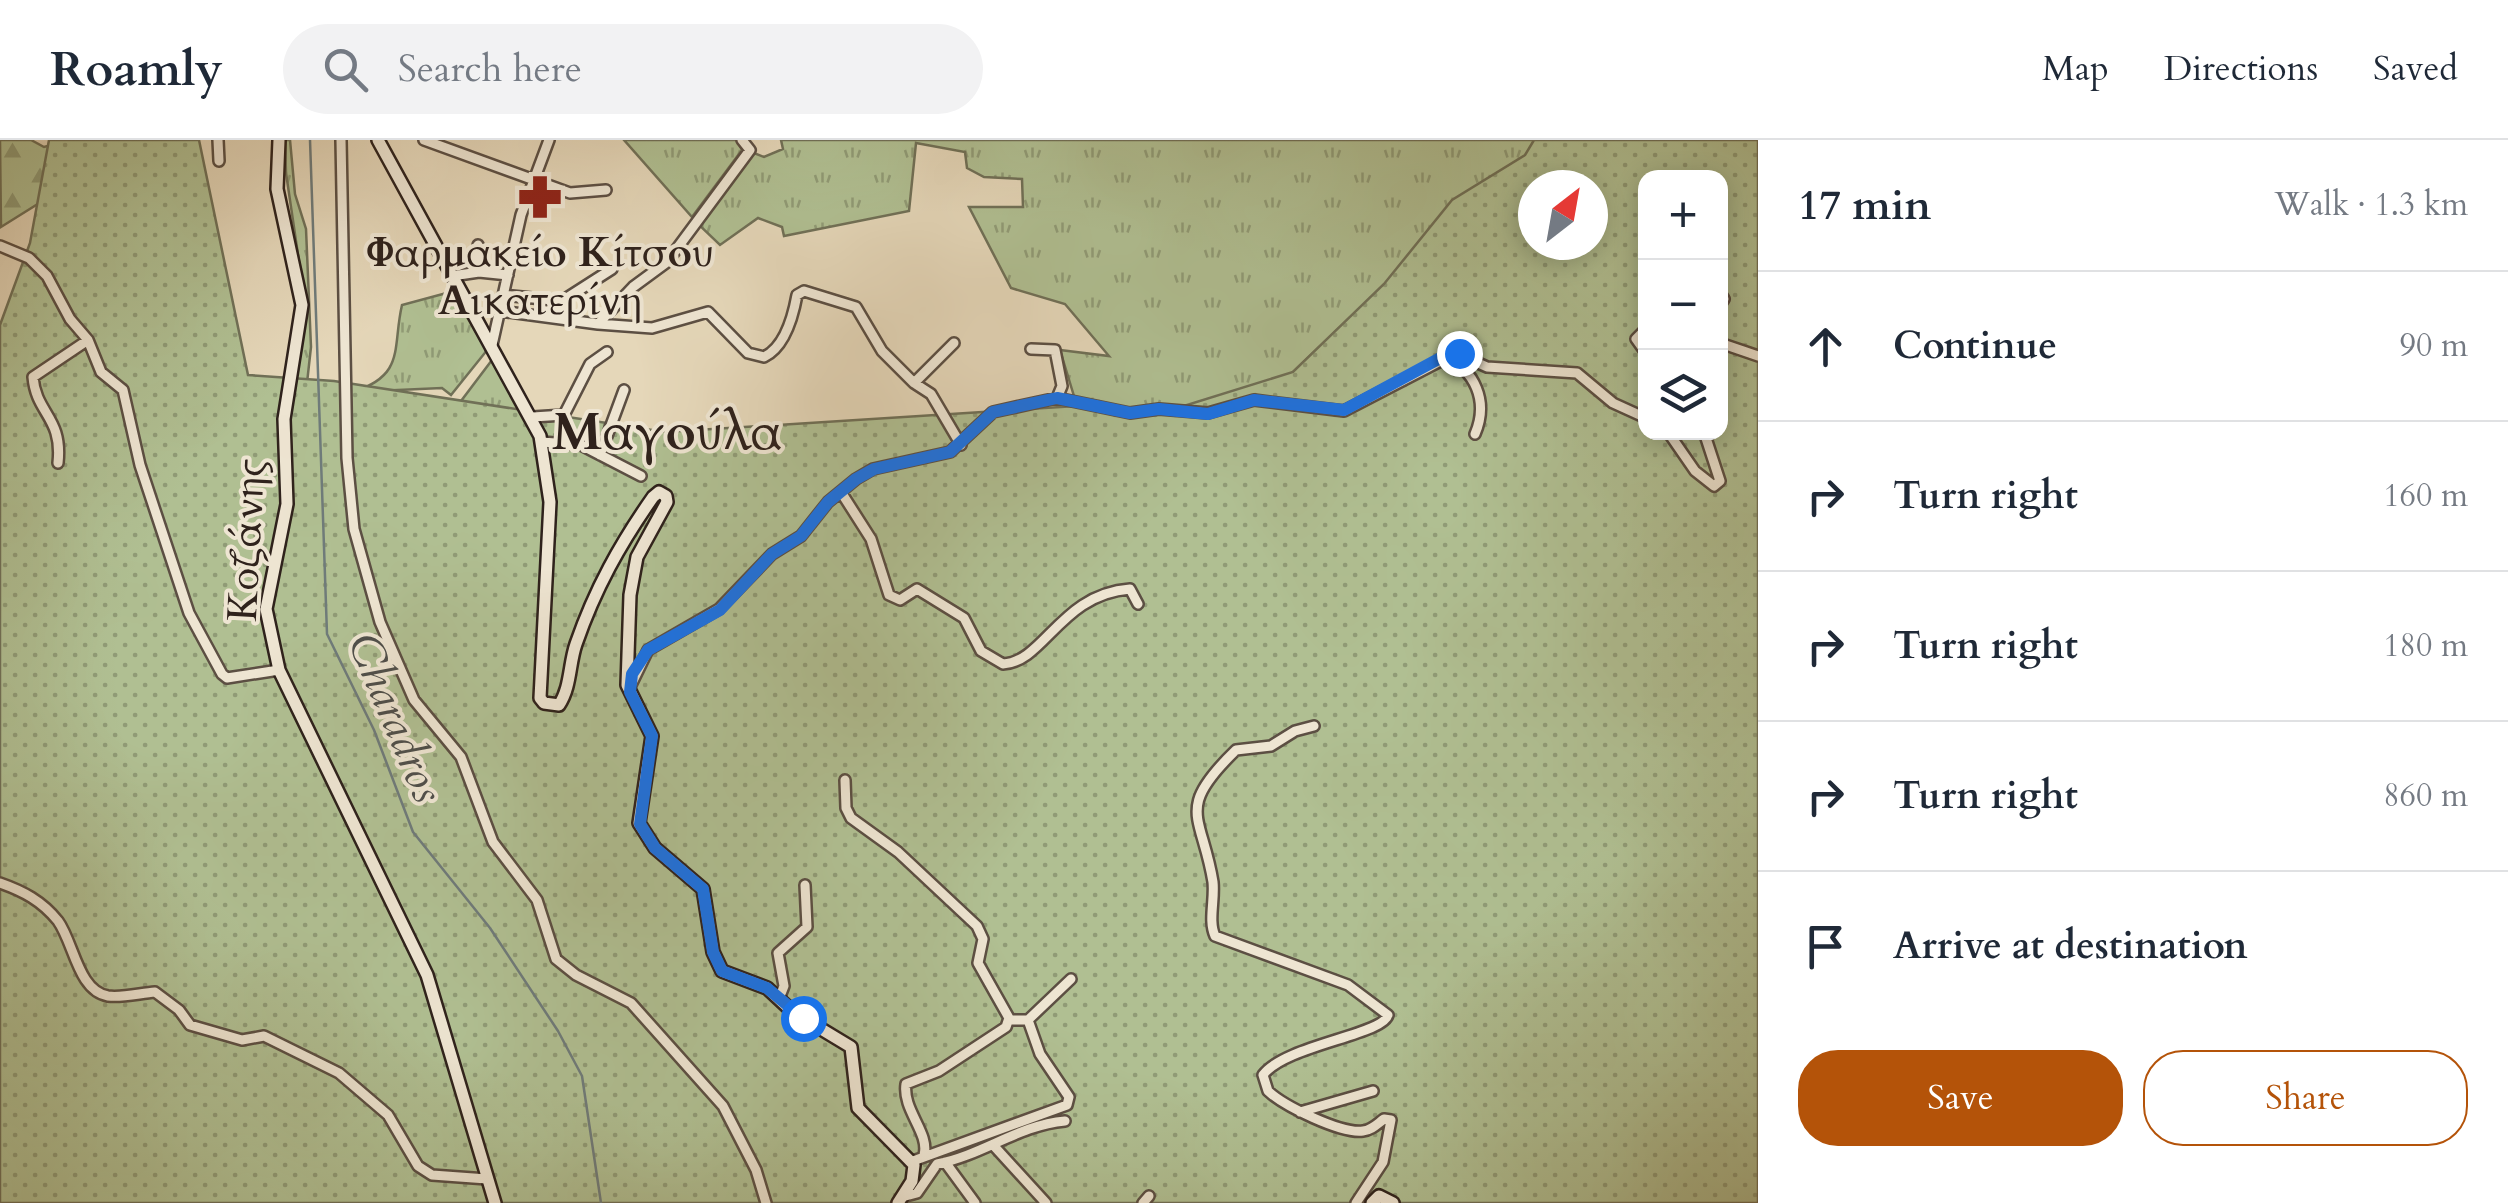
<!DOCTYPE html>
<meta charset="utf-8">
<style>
body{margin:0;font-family:Cardo,serif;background:#f2f2f3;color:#1f2937}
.controls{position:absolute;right:30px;top:30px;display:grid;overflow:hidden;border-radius:20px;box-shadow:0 5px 25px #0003}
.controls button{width:90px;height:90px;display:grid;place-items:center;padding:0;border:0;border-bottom:2px solid #e0e1e3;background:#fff;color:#1f2937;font:50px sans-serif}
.compass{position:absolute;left:1518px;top:30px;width:90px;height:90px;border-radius:50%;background:#fff;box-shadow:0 5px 25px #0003;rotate:31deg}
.stop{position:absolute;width:30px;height:30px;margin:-22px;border:8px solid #1a73e8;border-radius:50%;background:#fff}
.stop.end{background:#1a73e8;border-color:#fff;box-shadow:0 2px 10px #0008}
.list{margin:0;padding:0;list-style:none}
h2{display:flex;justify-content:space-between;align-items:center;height:130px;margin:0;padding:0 40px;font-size:42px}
h2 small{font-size:32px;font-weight:400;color:#747a83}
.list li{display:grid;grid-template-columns:65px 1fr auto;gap:30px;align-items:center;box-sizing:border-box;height:150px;padding:0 40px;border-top:2px solid #e0e1e3}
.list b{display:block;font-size:38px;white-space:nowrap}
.list em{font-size:32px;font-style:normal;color:#747a83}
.actions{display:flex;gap:20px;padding:30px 40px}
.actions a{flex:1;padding:22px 0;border:2px solid #b45309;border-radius:40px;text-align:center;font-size:35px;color:#b45309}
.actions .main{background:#b45309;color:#fff}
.icon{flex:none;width:55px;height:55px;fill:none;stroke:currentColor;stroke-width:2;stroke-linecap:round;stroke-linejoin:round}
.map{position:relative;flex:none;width:1758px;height:1063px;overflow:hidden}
header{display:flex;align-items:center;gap:60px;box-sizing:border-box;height:140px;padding:0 50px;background:#fff;border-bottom:2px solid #e0e1e3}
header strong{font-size:48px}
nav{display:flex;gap:55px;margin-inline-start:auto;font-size:35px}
.search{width:700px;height:90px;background:#f2f2f3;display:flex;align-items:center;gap:25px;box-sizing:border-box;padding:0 35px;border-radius:55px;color:#747a83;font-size:38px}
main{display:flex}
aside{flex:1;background:#fff}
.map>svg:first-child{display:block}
</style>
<header>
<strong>Roamly</strong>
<div class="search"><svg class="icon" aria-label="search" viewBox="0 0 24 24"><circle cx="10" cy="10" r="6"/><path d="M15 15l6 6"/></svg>Search here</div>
<nav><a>Map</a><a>Directions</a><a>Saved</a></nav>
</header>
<main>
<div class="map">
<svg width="1758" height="1063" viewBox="0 0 1758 1063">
<defs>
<pattern id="grass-tufts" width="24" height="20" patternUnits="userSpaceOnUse" patternTransform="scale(2.5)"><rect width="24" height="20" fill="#b0bf92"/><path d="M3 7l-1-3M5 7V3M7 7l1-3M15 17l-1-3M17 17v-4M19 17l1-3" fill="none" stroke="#909b76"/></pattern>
<pattern id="forest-firs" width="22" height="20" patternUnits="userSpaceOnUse" patternTransform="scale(2.5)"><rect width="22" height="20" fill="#b0bf92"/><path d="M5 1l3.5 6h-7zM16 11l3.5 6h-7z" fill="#909b76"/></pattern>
<pattern id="park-dots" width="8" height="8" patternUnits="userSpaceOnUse" patternTransform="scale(2.5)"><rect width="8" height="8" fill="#b0bf92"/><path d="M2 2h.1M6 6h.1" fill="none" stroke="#909b76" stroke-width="1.8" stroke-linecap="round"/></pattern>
</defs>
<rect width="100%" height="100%" fill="#e5d7b9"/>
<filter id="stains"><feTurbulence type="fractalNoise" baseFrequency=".002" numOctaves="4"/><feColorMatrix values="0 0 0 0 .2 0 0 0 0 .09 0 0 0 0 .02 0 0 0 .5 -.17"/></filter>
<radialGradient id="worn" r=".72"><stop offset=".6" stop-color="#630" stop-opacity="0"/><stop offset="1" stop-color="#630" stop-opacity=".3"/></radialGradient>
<path fill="url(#grass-tufts)" stroke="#707057" stroke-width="2.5" d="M285,0h5l5,54 11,35 5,118 -4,36 -17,42 16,-116 -20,-136z
M624,0h113l5,10 -50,67z
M781,0h797l15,45h-60v60l-194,83 -46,44 465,831h-536l-145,-797 -17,-56 49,6 -44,-52 -54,-16 -42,-81h54l-1,-28 -38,-2 -17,-9 -2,-16 -49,-9 -7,68 -125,25 -2,-9 -24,-9 -38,27 -23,-22 57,-70 10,4 19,-8z
M454,151l34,58 -37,46 -9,-7 -89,4c53,-17 39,-44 49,-87z
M492,220l35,58 -75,-5z"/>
<path fill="url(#forest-firs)" stroke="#707057" stroke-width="2.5" d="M0,0h31l13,7 19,-5 5,43 -67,42z"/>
<path fill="url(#park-dots)" stroke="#707057" stroke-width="2.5" fill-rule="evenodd" d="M49,0h150l49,235 86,6 331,51 412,-26 94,4 122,-38 91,-88 68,-84 73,-45 9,-15h224v1063h-1758v-878l30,-82zM1646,38h74v254h-74zM1533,45h60v60h-60z"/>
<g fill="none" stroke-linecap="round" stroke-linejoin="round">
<path stroke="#6f7b7a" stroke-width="2.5" d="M310,0l17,494 47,96 39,102 77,96 68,103 24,45 19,127"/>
<g stroke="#5c4f43" stroke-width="14">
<path id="street" d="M218,0l1,21
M341,0l6,318 7,71 26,93 34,78 47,57 32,85 44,58 19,59 20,16 55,28 92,103 33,64 10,33
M424,0l146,53 36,-3
M478,105l1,27 29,3
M0,106l29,12 18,18 23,43 18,21 13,32 22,18 17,75 49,148 33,61 5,4 52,-8
M452,136l27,-4
M1720,153l4,6 -4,6
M503,155l59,6 50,-32
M500,171l98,13 35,-37 34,-25 83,-112 -8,-10
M598,184l54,4 56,-16 40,41 16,4c21,-10 29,-40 33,-62l7,-4 52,16 26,44 32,32
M1646,189l-10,10 10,14
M954,203l-40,40 17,11 30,51
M1720,203l38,13
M492,205l29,-130 28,-75
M1031,209l24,1 7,36 -5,12
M1444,216c31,14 45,45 31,78
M533,277l31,-2 26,-51 17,-12
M1668,292l27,39 19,15 6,-5 -16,-49
M542,302l39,3 60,31
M600,315l24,-65
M58,323c5,-46 -22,-49 -25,-86l55,-37
M841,352l30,47 18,56 11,5 17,-11 47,29 17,33 22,13c41,-2 58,-70 127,-75l8,15
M631,545l17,-35 71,-41 53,-55 29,-18 27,-34 28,-23 17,-10 77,-17 43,-40 64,-14 73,15 29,-4 49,4 46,-13 90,11 112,-58 31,14 90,6 36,30 33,15
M1314,586l-19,5 -24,15 -35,4c-62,60 -34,64 -23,132 2,18 -5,39 2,54l133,49 40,30c-5,20 -103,30 -125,60l5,16c16,15 73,43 95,40 9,-1 14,-7 21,-12l7,1 -8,42 -27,41
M845,640l1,28 5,10 47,34 79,74 6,13 -5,24 31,55 -3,9 -67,44 -33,13c-4,26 24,49 18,71
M0,743c23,8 42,18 58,38 16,22 20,70 50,75 14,2 33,-3 47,-4l24,18 11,15 52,15 22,-4 75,37 49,42 30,51 14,9 55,4
M779,859l5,-13 -6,-33 29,-26 -2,-42
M1009,880h19l43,-41
M1300,972l73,-21
M994,1006l52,57
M913,1021l154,-56 2,-8 -29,-43 -12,-34
M945,1022l30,41
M902,1057l15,-4 20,-29c46,-9 82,-39 128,-43
M1143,1063l6,-7"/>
</g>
<g stroke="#2f221c" stroke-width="16">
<path id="secondary" d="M279,0l-2,49 25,116 -18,114 3,85 -21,105 13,61 148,305 68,228
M378,0l162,296 10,66 -10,196 4,5 15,2c12,-18 10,-41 17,-61 19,-55 44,-100 77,-147l6,-5 7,4 1,6 -30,55 -7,38 -3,90 25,51 -13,87 16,25 48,41 10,63 9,19 45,17 26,24 58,35 7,61 56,57 -2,16 -14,22
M1372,1063l7,-7 14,7"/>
</g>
<use href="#street" stroke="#eee5d2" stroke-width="9"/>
<use href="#secondary" stroke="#eee5d2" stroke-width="11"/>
</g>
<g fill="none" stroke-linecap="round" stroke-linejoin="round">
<path stroke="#1a73e8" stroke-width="12" d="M803,878l-36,-30 -45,-17 -9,-19 -10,-63 -48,-41 -15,-24 12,-88 -22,-44 2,-18 16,-24 72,-40 52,-56 29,-18 27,-34 28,-23 18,-10 76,-17 43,-40 64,-14 73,15 29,-4 49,5 46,-14 90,10 100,-54 15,-3"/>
</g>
<defs>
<g id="pharmacy-bare" transform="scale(3.45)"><path d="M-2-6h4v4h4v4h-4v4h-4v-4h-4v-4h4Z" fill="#8f2418" stroke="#eee5d2" stroke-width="2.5" paint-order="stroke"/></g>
</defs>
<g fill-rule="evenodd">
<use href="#pharmacy-bare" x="540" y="57"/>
</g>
<g text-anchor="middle" stroke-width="8" stroke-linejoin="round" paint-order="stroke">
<g font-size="42" font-weight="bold" fill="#2f221c" stroke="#eee5d2">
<text x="540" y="126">Φαρμακείο Κίτσου<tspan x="540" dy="48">Αικατερίνη</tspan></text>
</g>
<g font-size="42" fill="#2f221c" stroke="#eee5d2">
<text transform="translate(245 400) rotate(-87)" y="15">Κοζάνης</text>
</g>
<g font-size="45" font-style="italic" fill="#4f4f4b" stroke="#eee5d2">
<text transform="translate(397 577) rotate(67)" y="16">Charadros</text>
</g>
<g font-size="52" font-weight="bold" fill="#2f221c" stroke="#eee5d2">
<text x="667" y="309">Μαγούλα</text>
</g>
</g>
<rect width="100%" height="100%" filter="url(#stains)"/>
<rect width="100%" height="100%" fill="url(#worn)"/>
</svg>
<div class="controls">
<button>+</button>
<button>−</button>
<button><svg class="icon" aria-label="layers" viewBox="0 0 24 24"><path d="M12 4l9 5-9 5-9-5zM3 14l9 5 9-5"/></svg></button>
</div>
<svg class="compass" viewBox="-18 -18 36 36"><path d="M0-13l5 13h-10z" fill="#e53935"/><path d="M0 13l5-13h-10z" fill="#747a83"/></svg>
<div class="stop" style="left:803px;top:878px"></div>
<div class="stop end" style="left:1459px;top:213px"></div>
</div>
<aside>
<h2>17 min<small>Walk · 1.3 km</small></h2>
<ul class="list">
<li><svg class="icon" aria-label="ahead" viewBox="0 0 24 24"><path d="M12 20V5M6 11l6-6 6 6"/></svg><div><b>Continue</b></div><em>90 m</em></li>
<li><svg class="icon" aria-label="right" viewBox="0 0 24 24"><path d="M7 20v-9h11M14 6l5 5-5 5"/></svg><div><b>Turn right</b></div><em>160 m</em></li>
<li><svg class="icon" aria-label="right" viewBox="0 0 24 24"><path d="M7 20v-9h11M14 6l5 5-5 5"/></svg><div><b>Turn right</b></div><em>180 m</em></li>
<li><svg class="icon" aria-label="right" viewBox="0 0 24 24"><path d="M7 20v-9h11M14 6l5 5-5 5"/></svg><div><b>Turn right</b></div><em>860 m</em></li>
<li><svg class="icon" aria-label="arrive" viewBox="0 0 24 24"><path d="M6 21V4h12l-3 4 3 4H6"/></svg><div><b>Arrive at destination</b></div></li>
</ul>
<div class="actions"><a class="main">Save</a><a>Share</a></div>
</aside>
</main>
